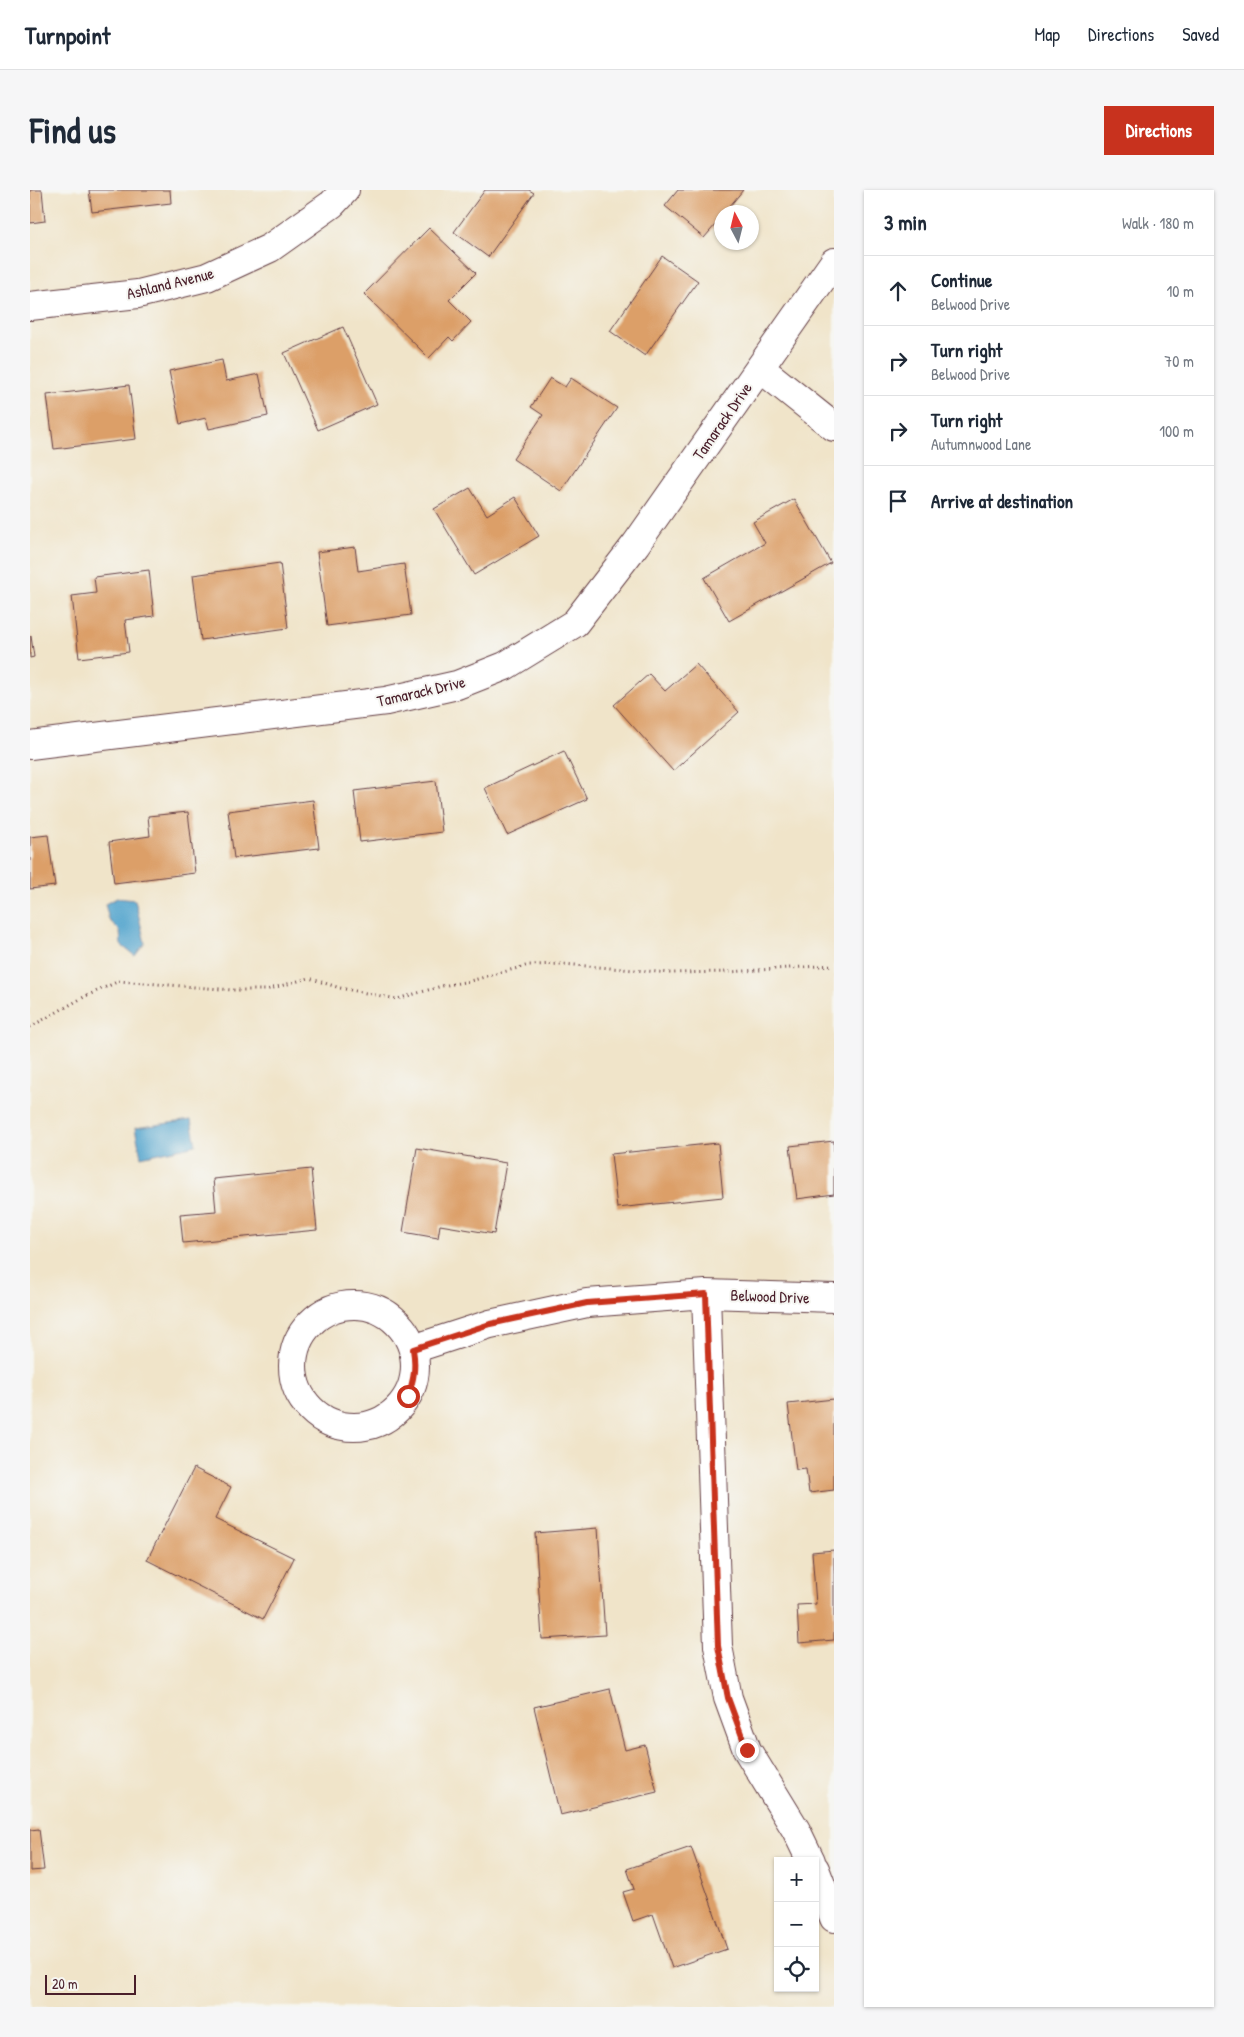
<!DOCTYPE html>
<meta charset="utf-8">
<style>
body{margin:0;font-family:"Patrick Hand",sans-serif;background:#f6f6f7;color:#1f2937}
.controls{position:absolute;right:15px;bottom:15px;display:grid;overflow:hidden;border-radius:0px;box-shadow:0 1px 4px #0004}
.controls button{width:45px;height:45px;display:grid;place-items:center;padding:0;border:0;border-bottom:1px solid #e0e1e3;background:#fff;color:#1f2937;font:25px sans-serif}
.compass{position:absolute;left:684px;top:15px;width:45px;height:45px;border-radius:50%;background:#fff;box-shadow:0 1px 4px #0004;rotate:353deg}
.scale{position:absolute;left:15px;bottom:12px;width:91px;box-sizing:border-box;padding-left:5px;border:2px solid #4a1f2b;border-top:0;font-size:14px;line-height:18px;white-space:nowrap;color:#4a1f2b;-webkit-text-stroke:4px #f6f6f2;paint-order:stroke}
.stop{position:absolute;width:15px;height:15px;margin:-11px;border:4px solid #c8321e;border-radius:50%;background:#fff}
.stop.end{background:#c8321e;border-color:#fff;box-shadow:0 1px 5px #0008}
.list{margin:0;padding:0;list-style:none}
h2{display:flex;justify-content:space-between;align-items:center;height:65px;margin:0;padding:0 20px;font-size:21px}
h2 small{font-size:16px;font-weight:400;color:#747a83}
.list li{display:grid;grid-template-columns:32px 1fr auto;gap:15px;align-items:center;box-sizing:border-box;height:70px;padding:0 20px;border-top:1px solid #e0e1e3}
.list b{display:block;font-size:19px;white-space:nowrap}
.list p{margin:0;font-size:16px;white-space:nowrap;color:#747a83}
.list em{font-size:16px;font-style:normal;color:#747a83}
.icon{flex:none;width:28px;height:28px;fill:none;stroke:currentColor;stroke-width:2;stroke-linecap:round;stroke-linejoin:round}
.map{position:relative;flex:none;width:804px;height:1817px;overflow:hidden;border-radius:0px}
header{display:flex;align-items:center;gap:30px;box-sizing:border-box;height:70px;padding:0 25px;background:#fff;border-bottom:1px solid #e0e1e3}
header strong{font-size:24px}
nav{display:flex;gap:28px;margin-inline-start:auto;font-size:18px}
.intro{display:flex;align-items:center;justify-content:space-between;box-sizing:border-box;height:120px;padding:0 30px}
h1{margin:0;font-size:35px}
.button{padding:12px 22px;border-radius:0px;background:#c8321e;color:#fff;font-size:18px;font-weight:700}
main{display:flex;gap:30px;padding:0 30px}
aside{flex:1;background:#fff;border-radius:0px;box-shadow:0 1px 4px #0004}
.map>svg:first-child{display:block}
</style>
<header>
<strong>Turnpoint</strong>
<nav><a>Map</a><a>Directions</a><a>Saved</a></nav>
</header>
<div class="intro"><h1>Find us</h1><a class="button">Directions</a></div>
<main>
<div class="map">
<svg width="804" height="1817" viewBox="0 0 804 1817">
<rect width="100%" height="100%" fill="#f6f6f2"/>
<filter id="ink" filterUnits="userSpaceOnUse"><feTurbulence type="fractalNoise" baseFrequency=".02" numOctaves="2"/><feDisplacementMap in="SourceGraphic" scale="10" xChannelSelector="R" yChannelSelector="G"/><feConvolveMatrix kernelMatrix="1 2 1 2 8 2 1 2 1" color-interpolation-filters="sRGB"/></filter>
<filter id="wash" filterUnits="userSpaceOnUse"><feTurbulence type="fractalNoise" baseFrequency=".0096" numOctaves="4" result="noise"/><feDisplacementMap in="SourceGraphic" scale="20" xChannelSelector="R" yChannelSelector="G"/><feGaussianBlur stdDeviation="1.12" result="paint"/><feColorMatrix in="noise" values="0 0 0 0 0 0 0 0 0 0 0 0 0 0 0 0 0 1.4 0 .05"/><feComposite in="paint" operator="in"/></filter>
<g filter="url(#wash)">
<rect width="100%" height="100%" fill="#f0e4c9"/>
<path fill="#52a4cd" stroke="#4e627c" d="M87,708l18,2 10,43 -10,13 -14,-11 -1,-14 -11,-11 -4,-16z
M161,930l5,25 -55,12 -6,-29z"/>
<g id="blocks">
<path fill="#dc9f68" d="M0,0h12l3,31 -15,2z
M59,0h81l1,13 -79,9z
M455,0h44l5,3 -46,64 -34,-25z
M648,0h65l-18,22h-3v5l-18,21 -39,-32z
M399,38l47,45 -27,27 22,22 -18,19 -4,-4 -20,21 -65,-64z
M632,66l36,25 -53,75 -35,-25z
M313,137l34,77 -59,26 -34,-77z
M192,170l4,21 33,-7 9,42 -59,13 -3,-11 -26,6 -11,-53z
M520,188l15,9 6,-9 46,30 -56,83 -48,-32 30,-44 -12,-8z
M99,195l7,54 -82,10 -7,-54z
M440,298l17,27 28,-18 24,39 -65,39 -40,-66z
M764,309l37,64 -102,58 -25,-43 61,-35 -12,-21z
M325,357l3,24 46,-7 7,51 -84,11 -10,-74z
M250,373l8,65 -87,12 -8,-65z
M119,380l5,46 -29,4 4,32 -50,6 -7,-62 24,-3 -2,-16z
M1,446l3,21 -4,1v-21z
M666,474l43,48 -66,59 -59,-66 35,-31 16,17z
M534,561l23,48 -80,36 -22,-47z
M406,591l6,51 -82,10 -6,-51z
M283,610l6,48 -85,10 -6,-47z
M158,622l7,61 -81,10 -5,-41 41,-6 -2,-20z
M18,645l7,51 -25,3v-52z
M804,951v53l-37,5 -7,-53z
M688,953l5,54 -106,11 -6,-54z
M387,958l89,15 -12,71 -54,-9 -2,13 -35,-6z
M281,979l6,61 -134,13 -3,-29 36,-3 -3,-32z
M804,1209v91l-25,3 -3,-24 -10,1 -8,-66z
M164,1278l37,19 -16,32 79,39 -31,61 -116,-59z
M568,1338l7,107 -63,4 -7,-106z
M804,1360v90l-35,3 -2,-38 19,-1 -4,-52z
M580,1499l15,61 20,-5 12,47 -97,23 -26,-108z
M9,1639l5,41 -14,1v-41z
M661,1657l36,102 -55,19 -19,-54 -20,7 -10,-29 11,-3 -7,-20z"/>
</g>
</g>
<g filter="url(#ink)">
<use href="#blocks" fill-opacity="0" stroke="#633d43" stroke-width="1"/>
<g fill="none" stroke-linecap="round" stroke-linejoin="round">
<g stroke="#633d43" stroke-width="30">
<path id="street" d="M0,116l108,-12 69,-17 63,-29 62,-44 13,-14
M730,178l74,59
M0,555l356,-44 71,-16 48,-19 70,-43 61,-79 198,-282
M676,1104l12,352 10,52 19,52 49,80 15,31
M263 1176a61 61 0 1 1 122 0a61 61 0 1 1-122 0Z
M383,1159l77,-25 97,-21 119,-9 128,4
M785,1679l19,49"/>
</g>
<path stroke="#633d43" stroke-width="3" stroke-dasharray="1 4" stroke-linecap="butt" d="M0,837l54,-30 35,-16 114,9h33l43,-12 31,10 57,11 45,-13 28,-5 59,-16 34,-1 107,9 59,-1 105,-7"/>
<use href="#street" stroke="#fff" stroke-width="28"/>
</g>
</g>
<g fill="none" stroke-linecap="round" stroke-linejoin="round" filter="url(#ink)">
<path stroke="#c8321e" stroke-width="6" d="M378,1206c6,-17 8,-29 5,-47l77,-25 97,-21 119,-9 12,352 10,52 19,52"/>
</g>
<g text-anchor="middle" stroke-width="4" stroke-linejoin="round" paint-order="stroke">
<g font-size="16" fill="#4a1f2b" stroke="#f6f6f2">
<text transform="translate(140 93) rotate(-14)" y="6">Ashland Avenue</text>
<text transform="translate(692 231) rotate(-55)" y="6">Tamarack Drive</text>
<text transform="translate(391 501) rotate(-13)" y="6">Tamarack Drive</text>
<text transform="translate(740 1106) rotate(2)" y="6">Belwood Drive</text>
</g>
</g>
</svg>
<div class="controls">
<button>+</button>
<button>−</button>
<button><svg class="icon" aria-label="locate" viewBox="0 0 24 24"><circle cx="12" cy="12" r="6"/><path d="M12 2v4M12 18v4M2 12h4M18 12h4"/></svg></button>
</div>
<svg class="compass" viewBox="-18 -18 36 36"><path d="M0-13l5 13h-10z" fill="#e53935"/><path d="M0 13l5-13h-10z" fill="#747a83"/></svg>
<div class="scale">20 m</div>
<div class="stop" style="left:378px;top:1206px"></div>
<div class="stop end" style="left:717px;top:1560px"></div>
</div>
<aside>
<h2>3 min<small>Walk · 180 m</small></h2>
<ul class="list">
<li><svg class="icon" aria-label="ahead" viewBox="0 0 24 24"><path d="M12 20V5M6 11l6-6 6 6"/></svg><div><b>Continue</b><p>Belwood Drive</p></div><em>10 m</em></li>
<li><svg class="icon" aria-label="right" viewBox="0 0 24 24"><path d="M7 20v-9h11M14 6l5 5-5 5"/></svg><div><b>Turn right</b><p>Belwood Drive</p></div><em>70 m</em></li>
<li><svg class="icon" aria-label="right" viewBox="0 0 24 24"><path d="M7 20v-9h11M14 6l5 5-5 5"/></svg><div><b>Turn right</b><p>Autumnwood Lane</p></div><em>100 m</em></li>
<li><svg class="icon" aria-label="arrive" viewBox="0 0 24 24"><path d="M6 21V4h12l-3 4 3 4H6"/></svg><div><b>Arrive at destination</b></div></li>
</ul>
</aside>
</main>
